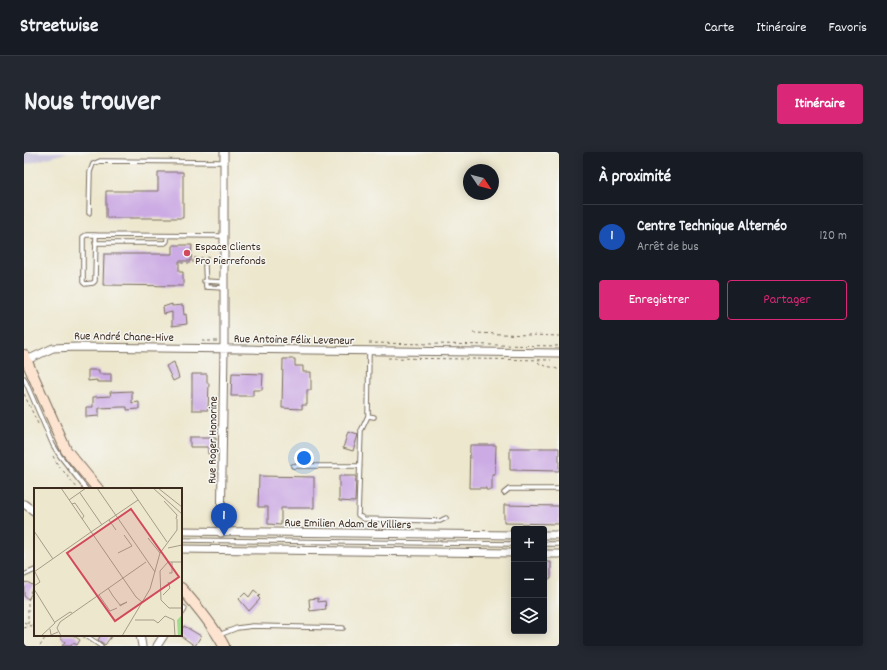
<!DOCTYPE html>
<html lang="fr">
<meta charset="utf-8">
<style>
body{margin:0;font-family:Dekko,sans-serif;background:#242831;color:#f1f3f6}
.controls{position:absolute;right:12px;bottom:12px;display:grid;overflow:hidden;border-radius:4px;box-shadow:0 2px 10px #0003}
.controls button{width:36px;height:36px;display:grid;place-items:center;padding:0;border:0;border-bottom:1px solid #363941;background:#171b24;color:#f1f3f6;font:20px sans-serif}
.compass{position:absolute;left:439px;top:12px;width:36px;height:36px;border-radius:50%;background:#171b24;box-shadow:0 2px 10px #0003;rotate:125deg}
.you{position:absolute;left:280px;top:306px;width:14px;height:14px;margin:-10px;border:3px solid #fff;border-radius:50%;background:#1a73e8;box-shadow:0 0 0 6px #1a73e833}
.badge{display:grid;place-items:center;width:26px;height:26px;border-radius:50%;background:#db2777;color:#fff;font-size:13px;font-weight:700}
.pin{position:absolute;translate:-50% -33px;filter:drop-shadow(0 1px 2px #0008)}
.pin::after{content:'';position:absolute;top:21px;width:14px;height:12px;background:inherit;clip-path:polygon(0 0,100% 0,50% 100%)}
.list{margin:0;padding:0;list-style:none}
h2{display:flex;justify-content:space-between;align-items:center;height:52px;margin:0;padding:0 16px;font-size:17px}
h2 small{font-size:13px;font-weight:400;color:#9ea1a6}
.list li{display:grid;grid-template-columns:26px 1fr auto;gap:12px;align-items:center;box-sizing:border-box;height:64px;padding:0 16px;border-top:1px solid #363941}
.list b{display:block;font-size:15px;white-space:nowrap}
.list p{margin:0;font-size:13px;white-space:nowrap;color:#9ea1a6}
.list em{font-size:13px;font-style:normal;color:#9ea1a6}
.actions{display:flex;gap:8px;padding:12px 16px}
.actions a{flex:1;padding:9px 0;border:1px solid #db2777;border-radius:4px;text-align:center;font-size:14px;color:#db2777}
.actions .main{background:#db2777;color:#fff}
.icon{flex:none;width:22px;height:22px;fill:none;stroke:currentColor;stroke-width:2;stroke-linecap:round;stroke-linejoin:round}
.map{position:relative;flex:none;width:535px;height:494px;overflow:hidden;border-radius:4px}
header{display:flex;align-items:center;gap:24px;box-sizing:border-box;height:56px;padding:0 20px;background:#171b24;border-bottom:1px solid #363941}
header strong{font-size:19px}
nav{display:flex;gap:22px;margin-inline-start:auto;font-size:14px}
.intro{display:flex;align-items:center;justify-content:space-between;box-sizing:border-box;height:96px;padding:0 24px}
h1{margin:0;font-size:28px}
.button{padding:10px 18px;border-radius:4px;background:#db2777;color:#fff;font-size:14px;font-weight:700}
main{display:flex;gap:24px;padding:0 24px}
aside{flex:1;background:#171b24;border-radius:4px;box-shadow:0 2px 10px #0003}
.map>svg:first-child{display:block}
</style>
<header>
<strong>Streetwise</strong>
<nav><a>Carte</a><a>Itinéraire</a><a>Favoris</a></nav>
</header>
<div class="intro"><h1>Nous trouver</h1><a class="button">Itinéraire</a></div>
<main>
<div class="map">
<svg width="535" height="494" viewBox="0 0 535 494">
<rect width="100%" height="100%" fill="#f6f6f2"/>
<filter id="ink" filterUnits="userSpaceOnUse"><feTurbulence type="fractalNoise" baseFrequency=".025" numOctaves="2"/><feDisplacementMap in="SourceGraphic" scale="8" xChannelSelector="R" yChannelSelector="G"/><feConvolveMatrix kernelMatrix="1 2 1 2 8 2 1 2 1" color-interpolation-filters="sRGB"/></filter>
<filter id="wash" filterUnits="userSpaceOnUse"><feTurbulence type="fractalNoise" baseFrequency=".012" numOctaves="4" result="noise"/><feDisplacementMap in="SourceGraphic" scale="16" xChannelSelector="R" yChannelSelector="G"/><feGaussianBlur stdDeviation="0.9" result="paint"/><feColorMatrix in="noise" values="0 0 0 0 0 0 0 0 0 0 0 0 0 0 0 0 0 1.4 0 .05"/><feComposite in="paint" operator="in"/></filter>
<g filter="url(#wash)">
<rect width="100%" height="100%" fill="#ede7ce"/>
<path fill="#c6c0d9" d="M0,0h44l-44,13z"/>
<g id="blocks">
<path fill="#ccabe4" d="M134,20h25v46h-77v-27h52z
M149,93h19l-1,16h-12v11h4v14l-80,-1 1,-31h69z
M148,152v2l11,-1 1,10 2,-1 1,10 -15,2v-14l-8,2 -1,-7z
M259,207h12v7h8v6h8v18h-4v15h-5v4l-20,-1z
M150,210l5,16 -6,3 -7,-15z
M64,218h11v4h12v8h-14v-2l-9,1z
M208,221l31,1 -1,16h-9v6h-22z
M168,222h15v9h2l-1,27h-16z
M108,239v12l7,-1v7l-12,1v-3h-6l-22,1v8l-13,1v-10h7v-10l18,-1 -1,-4z
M324,280l10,3 -5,16 -10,-3z
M166,285h26v17h-8v-7h-18z
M446,293h26l-1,30h-3v15h-6v-2h-17z
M486,296h49v23l-49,-1z
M235,324l55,1v31h-33v17l-13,-1v-17h-10z
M315,324h17l-1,26 -16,-1z
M480,353l55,1v18l-55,-1z
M520,410h7v17h-7z
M0,429l2,2 1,-1 7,4 -4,6 2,1 -4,6 -4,-3z
M230,438l6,5 -2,2 2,2 -11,12 -10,-12 6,-6 4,4z
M294,446v4l7,-1 1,8 -16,2 -1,-12z
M160,474l17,10 -6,10 -14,-10v-6z
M38,483h11l7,5 -3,5 -4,-2 -2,3h-9l3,-4 -5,-4z
M77,483h11l-7,10 -7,-5z"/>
</g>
</g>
<g filter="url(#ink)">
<use href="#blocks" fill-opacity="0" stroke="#796c5c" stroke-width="1"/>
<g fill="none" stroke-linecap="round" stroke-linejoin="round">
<g stroke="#796c5c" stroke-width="5.5">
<path id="lane" d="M65,61l1,-41 3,-8 7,-3 124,1
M72,83l-1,46 -2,2 -8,1 -2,-2v-45l3,-2h10l127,1
M71,91h70l2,-2v-5
M181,114l1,21 17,1
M180,129l19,1
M0,226l29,67 7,11 26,33
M344,264l1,-64
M350,265l-6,-1 -7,15 -3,84 6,4 76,2 6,-3
M269,314h67
M480,341l5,-4h50
M157,388l333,4
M520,392h15
M0,423l11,-5
M61,483l16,11
M195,483l18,-7 16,-2 90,2"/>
</g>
<g stroke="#796c5c" stroke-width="9">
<path id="street" d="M3,208l26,-12 24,-1 482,6
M0,352l11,8
M157,379l333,4
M197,381l3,-184v-197
M520,383h15
M157,397l333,4
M520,402h15
M157,460l2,-3
M116,483l2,11
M133,494l7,-11"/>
</g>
<g stroke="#796c5c" stroke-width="12">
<path id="secondary" d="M0,203l42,95 32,39
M157,436c16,18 32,37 43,58"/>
</g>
<path stroke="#796c5c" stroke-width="1" stroke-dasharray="3 3" stroke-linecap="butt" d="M157,111h12v-5l24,-1
M449,181l86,3
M178,189h15
M345,191l190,3
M364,206l163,2
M514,210c4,5 15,4 21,8
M0,242l15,32
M29,304l3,6 22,27
M0,470l11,7
M4,472v-24l7,-10
M0,476l11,-4
M16,494l7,-11"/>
<use href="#lane" stroke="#fff" stroke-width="3.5"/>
<use href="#street" stroke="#fff" stroke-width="7"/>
<use href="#secondary" stroke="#fde4d1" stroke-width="10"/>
</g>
</g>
<circle fill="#d1495b" stroke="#f6f6f2" stroke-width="1.5" cx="163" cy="101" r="4"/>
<g text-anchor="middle" stroke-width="3" stroke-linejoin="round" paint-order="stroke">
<g font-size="12" fill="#3b2a1e" stroke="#f6f6f2" text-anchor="start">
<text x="171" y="98">Espace Clients<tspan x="171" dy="14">Pro Pierrefonds</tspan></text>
</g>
<g font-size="12" fill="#3b2a1e" stroke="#f6f6f2">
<text transform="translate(100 184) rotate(1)" y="4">Rue André Chane-Hive</text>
<text transform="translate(270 187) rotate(1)" y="4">Rue Antoine Félix Leveneur</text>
<text transform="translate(188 288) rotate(-89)" y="4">Rue Roger Honorine</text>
<text transform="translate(324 371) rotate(1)" y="4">Rue Emilien Adam de Villiers</text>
</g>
</g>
<g transform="translate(10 336)">
<rect width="148" height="148" fill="#ede7ce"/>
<path d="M148,127v21h-4l-1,-16z" fill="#a1db8e"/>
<path fill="none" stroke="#a69b88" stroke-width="1" d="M27,0l75,109 6,5M63,0l58,84M96,0l37,54M119,0l29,26M124,0l24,19M46,5l22,32M35,12l17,-12M130,13l13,14 -1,4M38,16l3,-1 9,13 -2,3M75,32l7,10M0,43l19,28M57,44l47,-32M114,50l12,15M134,60l14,-3M84,65l14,-7 -8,-11M148,74h-14l-8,9 1,29 8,8h13M0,84l57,-40M135,85h3v-11M0,98l6,-4 -5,-10M74,100l5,8 7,9v1l7,-4 -7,3M0,101l21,34 -14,13M65,107l11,16 7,-3M129,107l7,-7 -2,-6M101,132h19l4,3 7,-7 9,4 1,16M21,134l15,-10 2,1M16,141l1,6 7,-3M27,148l-4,-8 3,-6 86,-60M88,148l28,-47 10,-36 17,-23v-11"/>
<path fill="#d1495b" fill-opacity="0.15" stroke="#d1495b" stroke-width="2" d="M97,21l48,68 -64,44 -48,-68z"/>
<rect width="148" height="148" fill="none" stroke="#3b2a1e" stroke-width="2"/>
</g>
</svg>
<div class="controls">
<button>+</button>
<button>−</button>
<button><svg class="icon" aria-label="layers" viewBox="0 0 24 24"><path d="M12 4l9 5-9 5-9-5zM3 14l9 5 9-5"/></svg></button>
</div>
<svg class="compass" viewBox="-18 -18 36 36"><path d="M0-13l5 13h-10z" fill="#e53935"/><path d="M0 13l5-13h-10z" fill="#9ea1a6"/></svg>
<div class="you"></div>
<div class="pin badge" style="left:200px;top:384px;background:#1a4fb4">1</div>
</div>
<aside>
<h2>À proximité<small></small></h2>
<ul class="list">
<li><span class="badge" style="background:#1a4fb4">1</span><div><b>Centre Technique Alternéo</b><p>Arrêt de bus</p></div><em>120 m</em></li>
</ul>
<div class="actions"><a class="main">Enregistrer</a><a>Partager</a></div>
</aside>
</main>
